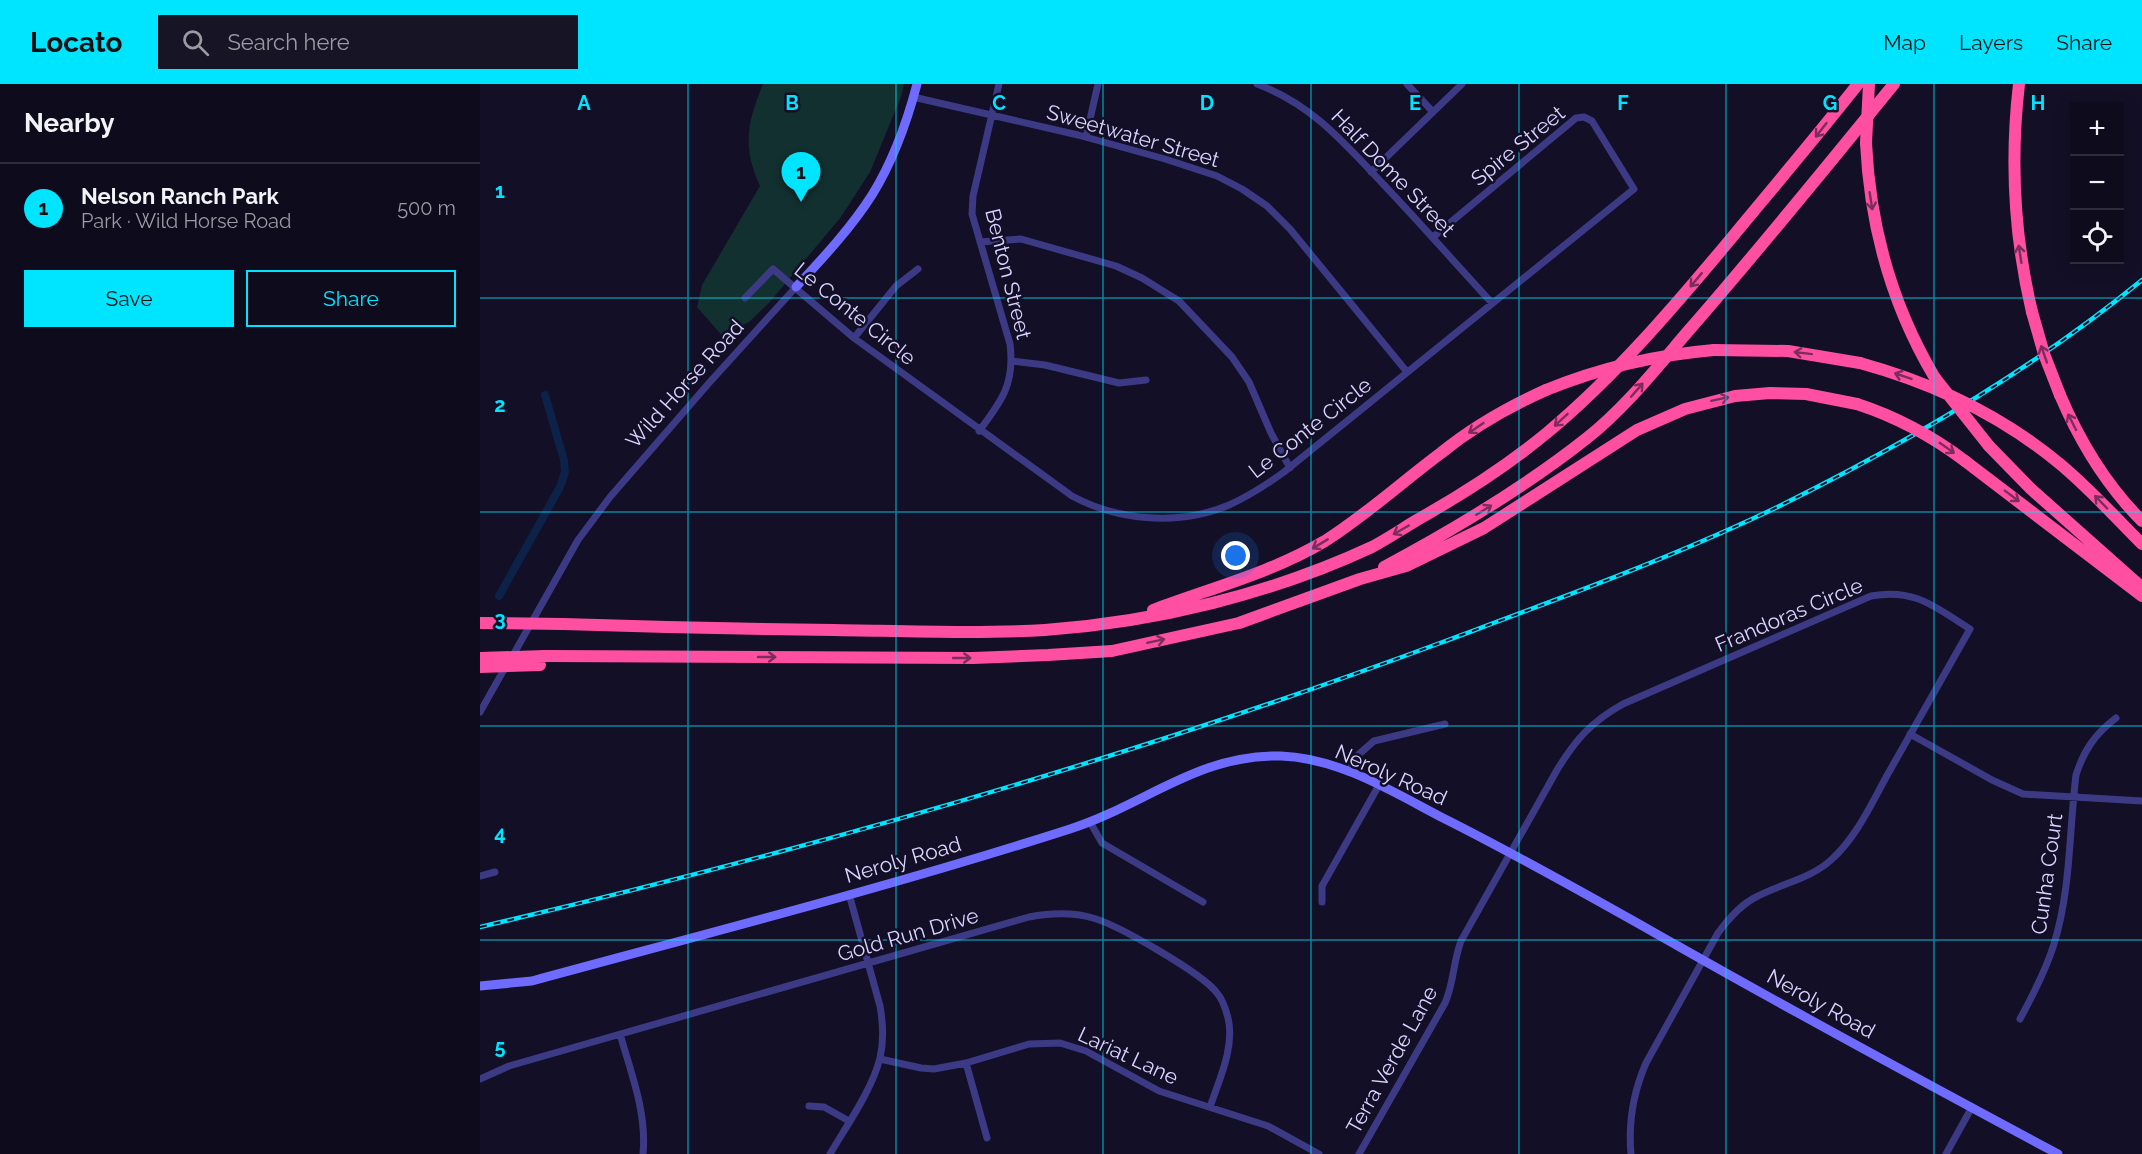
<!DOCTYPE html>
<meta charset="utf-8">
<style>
body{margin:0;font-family:Raleway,sans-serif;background:#171425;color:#f1f3f6}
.controls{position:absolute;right:18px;top:18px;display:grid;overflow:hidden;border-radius:0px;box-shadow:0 3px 15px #0003}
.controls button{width:54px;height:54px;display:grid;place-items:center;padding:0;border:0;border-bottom:2px solid #2e2b3b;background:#0e0b1c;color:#f1f3f6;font:30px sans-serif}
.you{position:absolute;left:756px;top:472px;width:21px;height:21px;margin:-15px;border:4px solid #fff;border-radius:50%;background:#1a73e8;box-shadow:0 0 0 9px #1a73e833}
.badge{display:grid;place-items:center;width:39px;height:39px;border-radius:50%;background:#00e5ff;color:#111;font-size:20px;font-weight:700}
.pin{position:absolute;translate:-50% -50px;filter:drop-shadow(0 2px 3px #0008)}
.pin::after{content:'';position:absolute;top:32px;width:21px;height:18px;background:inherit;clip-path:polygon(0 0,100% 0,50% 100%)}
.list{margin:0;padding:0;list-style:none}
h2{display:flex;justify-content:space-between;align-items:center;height:78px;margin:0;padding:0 24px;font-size:26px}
h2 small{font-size:20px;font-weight:400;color:#9b9ba3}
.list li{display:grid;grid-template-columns:39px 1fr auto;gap:18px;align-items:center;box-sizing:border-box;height:90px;padding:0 24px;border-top:2px solid #2e2b3b}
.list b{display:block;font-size:22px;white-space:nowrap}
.list p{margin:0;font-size:20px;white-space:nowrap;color:#9b9ba3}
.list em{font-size:20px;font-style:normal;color:#9b9ba3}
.actions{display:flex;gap:12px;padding:18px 24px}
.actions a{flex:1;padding:14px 0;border:2px solid #00e5ff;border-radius:0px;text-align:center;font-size:21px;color:#00e5ff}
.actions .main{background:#00e5ff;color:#111}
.icon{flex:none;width:33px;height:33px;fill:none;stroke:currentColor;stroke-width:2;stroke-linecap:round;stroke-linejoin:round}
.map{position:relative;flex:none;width:1662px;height:1070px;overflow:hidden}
header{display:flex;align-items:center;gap:36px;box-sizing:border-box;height:84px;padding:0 30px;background:#00e5ff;color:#111}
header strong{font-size:28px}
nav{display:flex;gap:33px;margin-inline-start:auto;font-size:21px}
.search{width:420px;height:54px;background:#171425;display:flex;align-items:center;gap:15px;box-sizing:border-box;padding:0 21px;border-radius:0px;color:#9b9ba3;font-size:22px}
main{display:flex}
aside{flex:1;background:#0e0b1c}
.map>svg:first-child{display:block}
</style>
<header>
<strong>Locato</strong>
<div class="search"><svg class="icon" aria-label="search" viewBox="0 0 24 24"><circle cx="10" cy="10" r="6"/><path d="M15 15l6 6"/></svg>Search here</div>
<nav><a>Map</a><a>Layers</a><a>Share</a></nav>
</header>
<main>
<aside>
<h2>Nearby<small></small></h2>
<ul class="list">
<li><span class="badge">1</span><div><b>Nelson Ranch Park</b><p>Park · Wild Horse Road</p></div><em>500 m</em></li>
</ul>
<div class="actions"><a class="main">Save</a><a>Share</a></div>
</aside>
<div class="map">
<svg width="1662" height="1070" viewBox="0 0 1662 1070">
<rect width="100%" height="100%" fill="#130f26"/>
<path fill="#12302f" d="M283,0h141l-3,13 -31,75 -29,45 -72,86 -20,19 -14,7 -10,10 -28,-32 5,-22 58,-99c-18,-39 -13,-63 3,-102z"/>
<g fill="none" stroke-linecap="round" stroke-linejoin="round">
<path stroke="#0c2248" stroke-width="8" d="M19,512l61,-109 5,-15 -1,-12 -19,-65"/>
<path stroke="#3d3a85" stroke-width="7" d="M777,0c56,21 87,59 127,101 37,39 72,79 108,118
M927,0l26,28
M433,13l165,38 87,24 52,17 25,13 25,17 23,23 117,143
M606,53l12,-53
M891,88l91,-88
M500,158l41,-3 95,27 26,12 37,23 53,56 17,25 22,51 19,35
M265,214l28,-29 81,69 218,158c46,25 108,30 157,9 20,-9 37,-20 55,-33l350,-283 -42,-68 -8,-4 -8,1 -143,119
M374,254l42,-52 22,-17
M532,277l33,4 74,18 27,-3
M499,347c23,-30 36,-48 31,-87l-38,-130 1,-18 26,-112
M32,573l66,-117 32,-43 99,-114 87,-96
M0,628l26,-46
M1430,650l82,46 31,14 119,7
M868,688l10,-17 16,-14 71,-17
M610,738l12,21 101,59
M0,792l15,-4
M842,818v-16l57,-101
M1540,935c13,-24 26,-49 34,-75 17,-55 15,-113 22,-169 8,-25 19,-41 40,-57
M140,950c11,39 27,79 23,120
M400,975l41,9 13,1 32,-6 63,-19 31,-1 26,8 73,40 109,35 51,28
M486,979l21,75
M0,995l29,-13 520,-149c22,-4 43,-5 64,1 25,7 109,55 124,75 6,7 9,17 11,25 7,29 -9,62 -18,89
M329,1022l15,1 25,14
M350,1070c17,-29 42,-64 50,-96 4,-17 3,-35 0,-52l-31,-112
M879,1070l86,-151c9,-20 8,-41 16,-62l96,-171c19,-31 34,-48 66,-66l248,-108c44,-8 64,11 99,33 -27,47 -54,95 -81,143 -17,30 -32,65 -58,88 -21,19 -48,23 -73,36 -17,8 -29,22 -40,37l-72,130c-13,30 -18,58 -15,91
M1466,1070l26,-47"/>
<path stroke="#6f6bff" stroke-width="9" d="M316,203c27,-29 55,-59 76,-92 21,-34 35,-73 45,-111
M0,902l52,-5c180,-49 361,-95 538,-152 75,-24 128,-75 211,-73 58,2 112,36 162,62 80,40 157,84 235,128 125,71 253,140 380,208"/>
<path stroke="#ff4fa3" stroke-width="12" d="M1539,0c-9,77 -5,152 13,228
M1386,59c4,83 26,163 69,235
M1234,266l74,1 72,12
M1580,311c20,47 46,90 82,126
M1509,362l42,43 107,95
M1485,377l177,135
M904,483c71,-38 140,-79 203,-129 39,-31 71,-72 103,-109 70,-80 137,-163 204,-245
M673,526c58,-22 118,-37 172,-69 41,-26 77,-59 116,-88 32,-26 67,-46 105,-63
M83,540c91,3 181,5 271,6 70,1 141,4 211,0 111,-8 226,-36 327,-83 15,-8 30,-18 45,-27 46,-26 90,-54 131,-88 67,-56 125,-124 181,-191 43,-52 87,-104 129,-157
M65,572l428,2 75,-3 64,-4 127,-28 121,-44 46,-13 78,-38 153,-98 48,-21 50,-13 35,-3 36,1 51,10"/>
<g stroke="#00e5ff" stroke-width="4.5">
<path id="rail" d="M0,843c325,-76 647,-168 960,-284 110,-41 221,-81 327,-131 132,-64 261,-139 375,-232"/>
</g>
<use href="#rail" stroke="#130f26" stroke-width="2" stroke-dasharray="7" stroke-linecap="butt"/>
<path stroke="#ff4fa3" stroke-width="12" d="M1386,59l3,-59
M1552,228l12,42 16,41
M1380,279c73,20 141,52 200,101 29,24 55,53 82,80
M1455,294l54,68
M1066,306c54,-22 109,-35 168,-40
M1377,320c40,13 75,32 108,57
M0,539l83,1
M0,574l65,-2
M0,583l60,-2"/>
</g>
<defs><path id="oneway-shaft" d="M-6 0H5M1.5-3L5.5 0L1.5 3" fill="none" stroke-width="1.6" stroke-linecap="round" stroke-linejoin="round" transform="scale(1.5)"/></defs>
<g stroke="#7d2c5e">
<use href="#oneway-shaft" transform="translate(1341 46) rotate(128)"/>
<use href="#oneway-shaft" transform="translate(1391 117) rotate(81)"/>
<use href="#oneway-shaft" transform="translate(1540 170) rotate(-99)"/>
<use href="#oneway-shaft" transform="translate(1216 196) rotate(130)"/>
<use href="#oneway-shaft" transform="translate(1323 269) rotate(-173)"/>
<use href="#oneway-shaft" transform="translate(1564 270) rotate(-109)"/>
<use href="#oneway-shaft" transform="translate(1423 292) rotate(-161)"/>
<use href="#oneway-shaft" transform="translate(1157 306) rotate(-49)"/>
<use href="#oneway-shaft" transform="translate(1240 315) rotate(-12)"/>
<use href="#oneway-shaft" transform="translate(1081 336) rotate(137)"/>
<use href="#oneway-shaft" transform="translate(1592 338) rotate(-117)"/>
<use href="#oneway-shaft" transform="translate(996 344) rotate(146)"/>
<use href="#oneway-shaft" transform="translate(1467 364) rotate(35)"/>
<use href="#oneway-shaft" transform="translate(1532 412) rotate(37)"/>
<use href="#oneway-shaft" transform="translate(1621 418) rotate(-134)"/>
<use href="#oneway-shaft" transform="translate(1004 426) rotate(-32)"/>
<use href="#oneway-shaft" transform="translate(921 446) rotate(150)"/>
<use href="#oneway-shaft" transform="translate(840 460) rotate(149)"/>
<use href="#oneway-shaft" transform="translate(676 557) rotate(-12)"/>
<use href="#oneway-shaft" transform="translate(287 573)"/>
<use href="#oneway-shaft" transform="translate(482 574)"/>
</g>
<path fill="none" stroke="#00e5ff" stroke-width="1.5" stroke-opacity="0.55" d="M208,0v1070M416,0v1070M623,0v1070M831,0v1070M1039,0v1070M1246,0v1070M1454,0v1070M0,214h1662M0,428h1662M0,642h1662M0,856h1662"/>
<g text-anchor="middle" stroke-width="5" stroke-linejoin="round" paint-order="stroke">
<g font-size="21" fill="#d9d4ff" stroke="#130f26">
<text transform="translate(653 52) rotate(16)" y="7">Sweetwater Street</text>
<text transform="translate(1038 62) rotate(-39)" y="7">Spire Street</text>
<text transform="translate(913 89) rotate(46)" y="7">Half Dome Street</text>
<text transform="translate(528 190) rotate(76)" y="7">Benton Street</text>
<text transform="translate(375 230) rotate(39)" y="7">Le Conte Circle</text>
<text transform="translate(205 300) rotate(-48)" y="7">Wild Horse Road</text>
<text transform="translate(830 344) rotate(-38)" y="7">Le Conte Circle</text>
<text transform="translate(1309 531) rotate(-23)" y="7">Frandoras Circle</text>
<text transform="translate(911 691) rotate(24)" y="7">Neroly Road</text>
<text transform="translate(423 776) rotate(-16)" y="7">Neroly Road</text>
<text transform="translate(1567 790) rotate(-82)" y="7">Cunha Court</text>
<text transform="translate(428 851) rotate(-16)" y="7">Gold Run Drive</text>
<text transform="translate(1341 920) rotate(29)" y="7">Neroly Road</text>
<text transform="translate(648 972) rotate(25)" y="7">Lariat Lane</text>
<text transform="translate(912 976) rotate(-61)" y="7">Terra Verde Lane</text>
</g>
</g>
<g font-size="20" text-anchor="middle" font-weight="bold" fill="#00e5ff" stroke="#130f26" stroke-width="5" stroke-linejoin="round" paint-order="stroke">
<text x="104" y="26">A</text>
<text x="312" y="26">B</text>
<text x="519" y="26">C</text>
<text x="727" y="26">D</text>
<text x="935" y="26">E</text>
<text x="1143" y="26">F</text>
<text x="1350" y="26">G</text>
<text x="1558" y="26">H</text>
<text x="20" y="114">1</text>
<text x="20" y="328">2</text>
<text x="20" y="542">3</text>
<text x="20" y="756">4</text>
<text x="20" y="970">5</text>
</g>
</svg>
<div class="controls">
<button>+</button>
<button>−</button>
<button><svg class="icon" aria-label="locate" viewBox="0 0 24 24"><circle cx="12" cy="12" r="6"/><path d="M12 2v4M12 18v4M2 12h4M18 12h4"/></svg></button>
</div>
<div class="you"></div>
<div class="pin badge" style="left:321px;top:118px">1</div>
</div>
</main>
